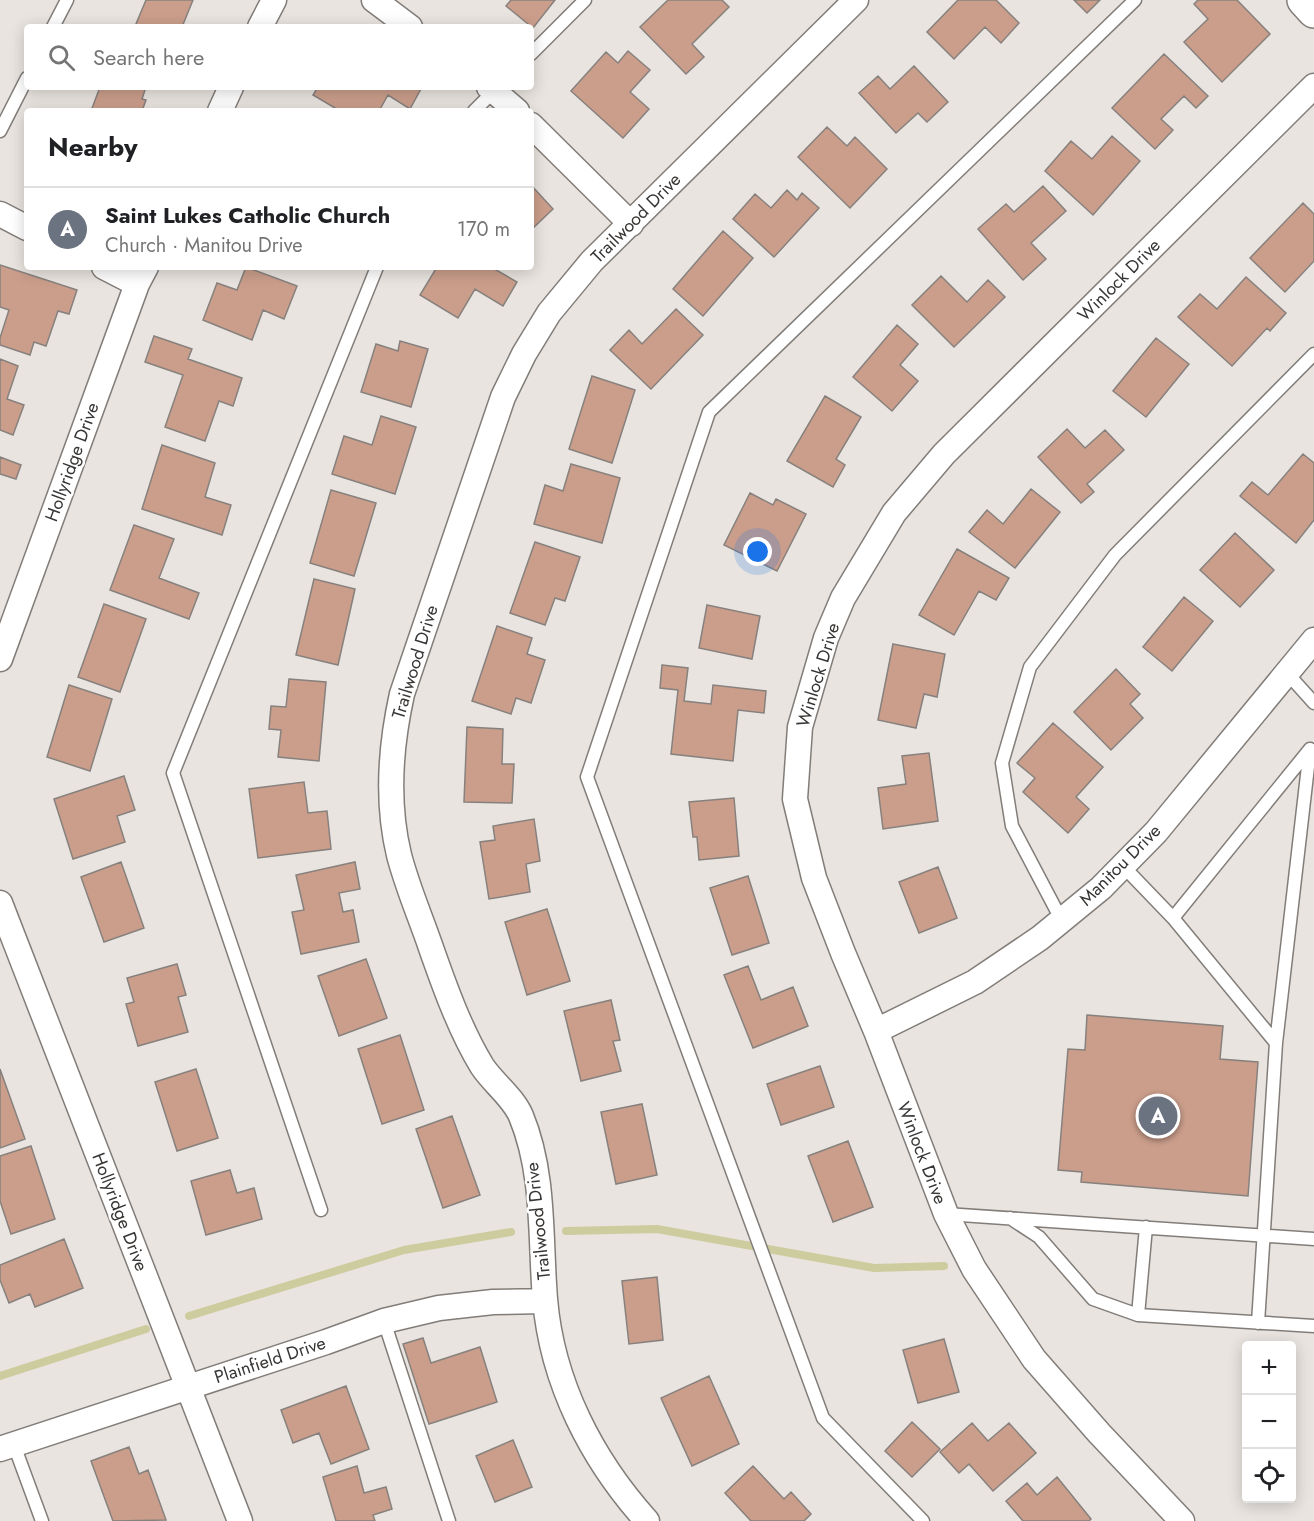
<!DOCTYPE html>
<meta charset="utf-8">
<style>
body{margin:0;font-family:Jost,sans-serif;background:#f6f6f6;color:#202124}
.controls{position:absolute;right:18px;bottom:18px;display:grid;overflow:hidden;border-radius:6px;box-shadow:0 3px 15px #0003}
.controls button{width:54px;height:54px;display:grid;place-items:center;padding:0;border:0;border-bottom:2px solid #e0e0e0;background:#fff;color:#202124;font:30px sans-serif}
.you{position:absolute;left:758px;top:552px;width:21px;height:21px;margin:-15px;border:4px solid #fff;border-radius:50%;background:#1a73e8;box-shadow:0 0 0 9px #1a73e833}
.badge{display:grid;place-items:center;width:39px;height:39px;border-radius:50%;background:#0b8043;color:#fff;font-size:20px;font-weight:700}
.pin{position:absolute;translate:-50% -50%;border:3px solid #fff;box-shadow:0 2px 6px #0006}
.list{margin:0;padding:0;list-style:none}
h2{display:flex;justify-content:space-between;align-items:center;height:78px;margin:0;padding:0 24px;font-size:26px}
h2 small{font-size:20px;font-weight:400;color:#757577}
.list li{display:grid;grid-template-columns:39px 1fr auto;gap:18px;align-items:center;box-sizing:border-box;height:84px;padding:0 24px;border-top:2px solid #e0e0e0}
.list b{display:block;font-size:22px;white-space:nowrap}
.list p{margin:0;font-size:20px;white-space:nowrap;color:#757577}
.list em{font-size:20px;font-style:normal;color:#757577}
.icon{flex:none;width:33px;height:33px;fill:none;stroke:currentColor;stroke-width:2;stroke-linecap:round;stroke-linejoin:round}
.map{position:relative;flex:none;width:1314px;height:1521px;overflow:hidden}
.search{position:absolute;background:#fff;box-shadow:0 3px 15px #0003;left:24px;top:24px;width:510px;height:66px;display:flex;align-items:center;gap:15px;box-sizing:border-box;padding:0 21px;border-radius:6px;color:#757577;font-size:22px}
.panel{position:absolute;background:#fff;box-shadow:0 3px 15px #0003;left:24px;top:108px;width:510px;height:162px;border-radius:6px}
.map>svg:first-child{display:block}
</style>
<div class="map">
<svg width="1314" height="1521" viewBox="0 0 1314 1521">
<rect width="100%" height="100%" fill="#e9e4df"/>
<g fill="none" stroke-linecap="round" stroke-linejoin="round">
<path stroke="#cccc9f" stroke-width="8" d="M566,1231l91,-2 217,39 70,-2
M189,1316l215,-66 107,-18
M0,1376l146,-47"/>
</g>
<path fill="#cb9e8b" stroke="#87817e" stroke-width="1.5" d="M146,0h47l-11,27h-40l-6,-3z
M511,0h44l-22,28 -27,-22z
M668,0h54l7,7 -37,37 12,13 -18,17 -46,-47z
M958,0h38l23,23 -18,20 -16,-16 -31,32 -27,-27z
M1074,0h26l-13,13z
M1198,0h39l33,34 -48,48 -38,-40 24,-23 -14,-15z
M628,51l22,19 -20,22 19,17 -26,29 -52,-47 35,-39 12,11z
M1164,54l44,42 -12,12 -12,-12 -23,23 12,11 -18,19 -43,-41z
M914,66l34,36 -21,20 -9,-9 -22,20 -37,-40 19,-17 12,13z
M100,87h46l-4,12 4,1 -4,11h-51z
M318,87h104l-12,22 -22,-14 -9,16h-39l-27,-16z
M827,127l20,19 8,-9 32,32 -37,39 -52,-51z
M1112,136l28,25 -47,54 -48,-44 26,-30 21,18z
M531,185l22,24 -22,21z
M1043,186l23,25 -35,32 15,16 -23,21 -45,-51 28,-25 8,8z
M787,190l10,10 5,-7 17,15 -45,49 -41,-38 22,-25 16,14z
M1303,203l11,11v47l-29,31 -35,-34z
M723,231l30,27 -50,58 -30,-27z
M0,265l77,25 -8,24 -11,-3 -12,35 -12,-4 -4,13 -30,-10v-7l9,-28 -9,-3z
M246,267l51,19 -13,33 -21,-9 -11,30 -49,-20 14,-37 20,7z
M437,267h54l26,15 -14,24 -28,-17 -17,29 -38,-23z
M941,276l26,26 21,-22 17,17 -51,50 -42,-42z
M1246,277l40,36 -16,18 -3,-3 -35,38 -54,-49 22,-23 17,15z
M676,309l27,26 -52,54 -41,-39 19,-20 13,14z
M897,325l21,19 -18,21 18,16 -26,30 -39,-34z
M154,336l38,13 -4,10 54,19 -9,28 -14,-5 -14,40 -40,-14 18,-52 -38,-13z
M1156,338l33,26 -43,53 -33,-26z
M400,341l28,8 -17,58 -50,-15 15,-48 22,7z
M0,359l18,7 -11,33 17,6 -11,30 -13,-5z
M592,376l43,14 -23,73 -43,-14z
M825,396l36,21 -25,42 9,6 -12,22 -46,-26z
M381,416l35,11 -21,67 -63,-20 12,-38 28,9z
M1067,429l18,19 20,-18 19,20 -37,34 7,8 -13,11 -43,-46z
M162,445l53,18 -10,34 26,8 -9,30 -80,-26z
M1303,454l11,9v57l-18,23 -56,-47 12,-14 16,13z
M0,457l21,8 -5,14 -16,-5z
M571,464l49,14 -18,65 -68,-19 11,-39 18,6z
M1031,489l29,23 -45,56 -46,-36 18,-22 16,14z
M331,490l45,13 -22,73 -44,-13z
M750,493l23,12 3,-6 30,15 -29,57 -53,-26z
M134,525l40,14 -15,39 40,15 -10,26 -79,-29z
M1235,533l39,37 -34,37 -40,-37z
M535,542l45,15 -15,44 -10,-3 -10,27 -35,-12z
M957,549l52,29 -13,22 -17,-9 -25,44 -35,-20z
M314,579l41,10 -17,76 -42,-10z
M1184,597l29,24 -41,50 -29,-24z
M104,604l42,15 -26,73 -42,-15z
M707,605l53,11 -8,43 -53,-11z
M497,626l35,12 -5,16 18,6 -14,43 -15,-5 -5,16 -39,-13z
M893,644l52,10 -8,43 -13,-3 -8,34 -38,-8z
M662,665l26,3 -4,33 27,3 2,-19 53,6 -2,22 -26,-3 -5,51 -62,-7 7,-64 -18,-2z
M1116,669l24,25 -10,10 13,14 -32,32 -37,-38z
M289,679l37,3 -7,79 -41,-4 3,-27 -12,-1 2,-23 15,1z
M69,685l43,14 -22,72 -43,-14z
M1053,723l50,44 -27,30 13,12 -21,24 -45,-41 12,-14 -18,-15z
M467,727l36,2 -1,35h12l-2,39 -48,-1z
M929,753l9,68 -55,8 -5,-41 28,-4 -4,-28z
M124,776l11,34 -18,6 8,26 -52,17 -19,-60z
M304,782l4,31 19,-2 4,38 -73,9 -9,-69z
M734,798l5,58 -40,4 -2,-23h-4l-4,-35z
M534,819l6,42 -14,3 4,28 -41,7 -9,-57 15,-2 -2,-14z
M121,862l23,66 -40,14 -23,-65z
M355,862l5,27 -21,4 4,19 10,-2 6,32 -58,12 -9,-42 12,-2 -8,-35z
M938,867l19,51 -38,15 -20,-51z
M748,876l21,67 -37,12 -22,-67z
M547,909l23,72 -43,14 -22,-73z
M366,959l21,59 -48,18 -21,-60z
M177,964l9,31 -8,2 10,35 -50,14 -12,-42 8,-2 -7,-24z
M748,966l13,34 32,-13 15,39 -55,22 -29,-73z
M611,1000l9,40 -7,1 8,30 -40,10 -17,-70z
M1087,1015l136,11 -3,33 38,3 -10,134 -167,-14 1,-10 -24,-2 10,-121 17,1z
M400,1035l24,75 -42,14 -24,-75z
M820,1066l14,41 -53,18 -14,-41z
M0,1069l25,70 -25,9z
M196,1069l22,69 -41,13 -22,-69z
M642,1104l15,71 -41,9 -15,-72z
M452,1116l28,79 -37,13 -27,-79z
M848,1141l25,66 -40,15 -25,-66z
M31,1146l24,73 -44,15 -11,-33v-45z
M230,1170l7,23 17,-5 8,31 -56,16 -15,-54z
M64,1239l19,49 -48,19 -5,-13 -21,9 -9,-23v-15z
M657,1277l6,63 -34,4 -7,-63z
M423,1338l8,25 49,-16 17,55 -68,22 -26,-80z
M944,1339l15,53 -41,11 -15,-53z
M709,1376l30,68 -47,22 -31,-68z
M346,1386l23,63 -38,15 -12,-31 -26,10 -12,-33z
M912,1422l28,27 -28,28 -27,-26z
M972,1423l16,18 21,-18 27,30 -43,38 -24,-27 -10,9 -19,-21z
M513,1440l19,47 -37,15 -19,-46z
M129,1447l10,27 9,-4 18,50 -53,1 -22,-60z
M357,1466l7,27 22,-6 6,22 -19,6 2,6h-39l-13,-44z
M753,1466l31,33 7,-7 20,22 -7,7h-53l-26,-28z
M1057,1477l34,42 -2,2h-66l-17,-20 21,-18 10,12z"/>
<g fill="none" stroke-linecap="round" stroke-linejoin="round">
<g stroke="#827d79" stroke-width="15">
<path id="lane" d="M53,27l14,-27
M531,54l54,-54
M474,111l23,-23
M0,131l27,-53
M1287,673l27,30
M1123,866l50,52 103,125
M1173,918l137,-169
M1062,921l-50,-95 -10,-63 28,-96 85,-112 199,-201
M321,1210l-148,-437 204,-506
M946,1214l368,25
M1010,1218l29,19 54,62 45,16 176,11
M1138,1315l8,-88
M384,1321l65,200
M1258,1323l18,-280 34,-294
M14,1445l28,76
M923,1521l-100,-103 -236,-641 122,-365 426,-412"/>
</g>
<g stroke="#827d79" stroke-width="27">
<path id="street" d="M374,0l36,27
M260,27l14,-27
M489,87l28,24
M220,111l11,-24
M531,125l100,99
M0,214l27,14
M104,267l33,17
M0,659l137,-375 9,-17
M0,903l240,618
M876,1031l99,-49 65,-44 61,-50 55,-56 158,-192
M0,1449l326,-107 58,-21 55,-13 54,-6 52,-1
M647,1521c-55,-61 -95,-138 -102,-222 -5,-61 0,-125 -24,-183 -8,-19 -28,-33 -39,-50 -22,-36 -38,-81 -52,-121 -10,-29 -23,-59 -31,-90 -13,-54 -9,-107 3,-161l101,-297 21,-43 25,-41 43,-52 264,-261
M1182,1521l-83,-88 -65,-74 -60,-90 -28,-55 -70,-183 -33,-78 -29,-75 -19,-79 5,-72 26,-89 17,-40 51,-85 50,-59 370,-368"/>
</g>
<g stroke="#827d79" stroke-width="36">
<path id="secondary" d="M1304,0l10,11"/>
</g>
<use href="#lane" stroke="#fff" stroke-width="12"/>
<use href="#street" stroke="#fff" stroke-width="24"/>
<use href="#secondary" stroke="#fff" stroke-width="33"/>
</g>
<g text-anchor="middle" stroke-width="5" stroke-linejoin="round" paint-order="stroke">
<g font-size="18" fill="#383634" stroke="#fff">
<text transform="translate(636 218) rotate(-45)" y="6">Trailwood Drive</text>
<text transform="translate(1119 280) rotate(-45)" y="6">Winlock Drive</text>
<text transform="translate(72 462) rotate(-70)" y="6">Hollyridge Drive</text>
<text transform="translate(415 662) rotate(-73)" y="6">Trailwood Drive</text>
<text transform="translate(818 675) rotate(-73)" y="6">Winlock Drive</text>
<text transform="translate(1120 865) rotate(-45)" y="6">Manitou Drive</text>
<text transform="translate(922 1153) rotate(69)" y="6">Winlock Drive</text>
<text transform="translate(120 1212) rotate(69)" y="6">Hollyridge Drive</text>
<text transform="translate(538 1221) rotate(-96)" y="6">Trailwood Drive</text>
<text transform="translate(270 1360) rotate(-18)" y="6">Plainfield Drive</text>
</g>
</g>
</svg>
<div class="controls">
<button>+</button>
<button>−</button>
<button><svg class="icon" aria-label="locate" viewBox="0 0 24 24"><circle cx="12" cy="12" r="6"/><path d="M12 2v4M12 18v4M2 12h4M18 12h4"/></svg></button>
</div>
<div class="you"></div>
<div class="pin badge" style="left:1158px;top:1116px;background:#6b7280">A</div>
<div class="search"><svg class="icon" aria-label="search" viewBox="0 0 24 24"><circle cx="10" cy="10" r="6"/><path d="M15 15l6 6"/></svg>Search here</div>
<section class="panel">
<h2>Nearby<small></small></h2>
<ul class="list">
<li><span class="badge" style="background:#6b7280">A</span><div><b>Saint Lukes Catholic Church</b><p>Church · Manitou Drive</p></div><em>170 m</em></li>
</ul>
</section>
</div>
